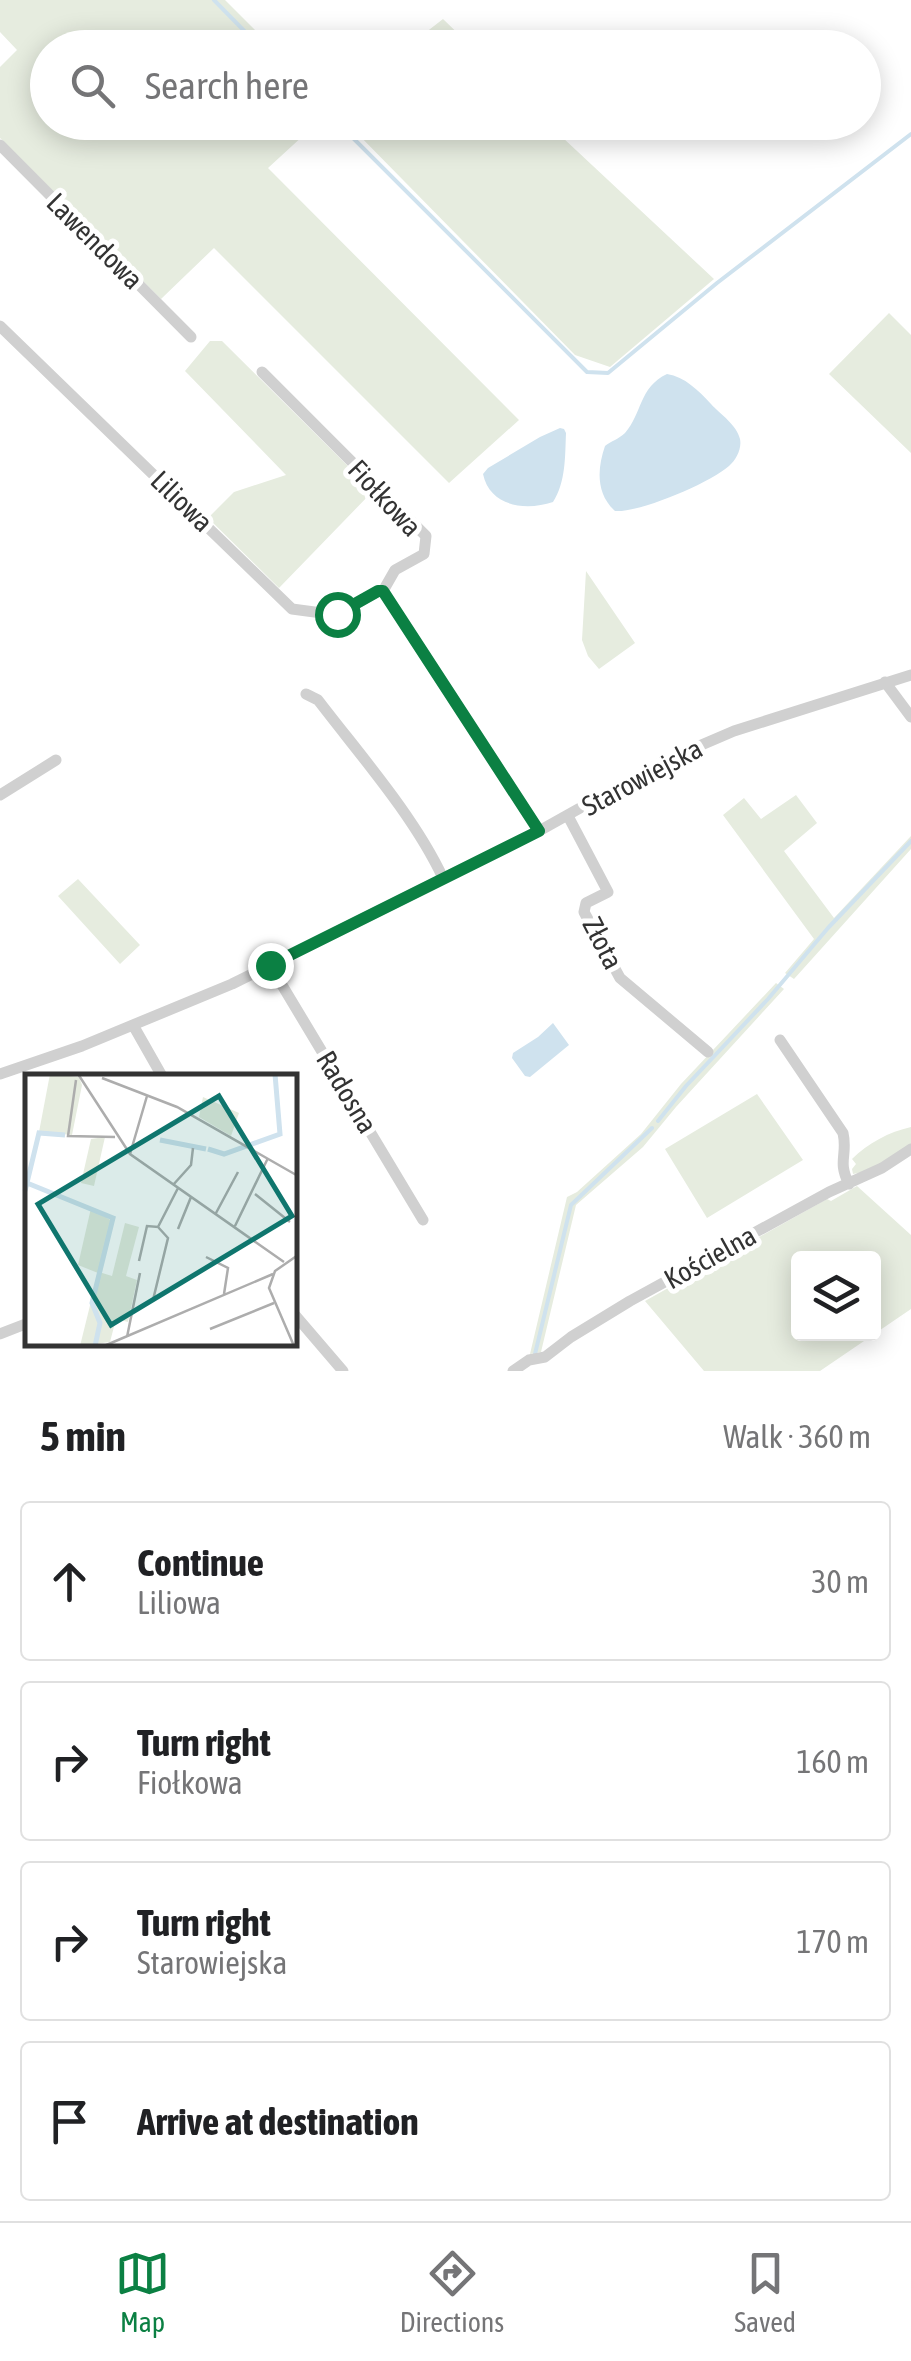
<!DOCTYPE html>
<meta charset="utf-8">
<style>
body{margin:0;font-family:"Asap Condensed",sans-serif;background:#f6f6f6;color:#202124}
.controls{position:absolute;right:30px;bottom:30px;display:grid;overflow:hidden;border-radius:10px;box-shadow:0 5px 25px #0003}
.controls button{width:90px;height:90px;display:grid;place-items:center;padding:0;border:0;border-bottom:2px solid #e0e0e0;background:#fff;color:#202124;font:50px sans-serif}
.stop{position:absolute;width:30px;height:30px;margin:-22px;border:8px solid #0b8043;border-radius:50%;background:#fff}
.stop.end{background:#0b8043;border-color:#fff;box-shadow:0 2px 10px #0008}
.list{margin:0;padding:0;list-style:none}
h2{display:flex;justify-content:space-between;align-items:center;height:130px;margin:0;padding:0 40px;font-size:42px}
h2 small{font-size:32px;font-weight:400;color:#757577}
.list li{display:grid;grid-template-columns:65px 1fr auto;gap:30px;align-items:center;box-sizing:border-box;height:160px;margin:0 20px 20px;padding:0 20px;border:2px solid #e0e0e0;border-radius:10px}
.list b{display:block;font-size:38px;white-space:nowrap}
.list p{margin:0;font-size:32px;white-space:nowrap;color:#757577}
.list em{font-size:32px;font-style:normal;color:#757577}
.icon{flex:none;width:55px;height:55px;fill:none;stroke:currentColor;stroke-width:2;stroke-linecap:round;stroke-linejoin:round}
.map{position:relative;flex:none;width:911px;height:1371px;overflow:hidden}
.search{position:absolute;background:#fff;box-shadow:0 5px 25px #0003;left:30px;right:30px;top:30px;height:110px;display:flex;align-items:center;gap:25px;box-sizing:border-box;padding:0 35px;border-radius:55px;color:#757577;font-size:38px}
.sheet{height:850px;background:#fff}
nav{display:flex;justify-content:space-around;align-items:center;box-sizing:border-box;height:140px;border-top:2px solid #e0e0e0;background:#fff;font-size:28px;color:#757577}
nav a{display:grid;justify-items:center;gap:5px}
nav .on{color:#0b8043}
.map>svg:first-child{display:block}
</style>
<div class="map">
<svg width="911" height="1371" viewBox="0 0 911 1371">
<rect width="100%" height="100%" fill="#fff"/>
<path fill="#e6ecdf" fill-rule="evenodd" d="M0,0h225l47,47 -224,1v74l269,1 -49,45 251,252 -70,63 -235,-235 -53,51 -161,-161v-71l17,-17 -17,-18z
M443,19l29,28h-65z
M347,123h200l167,156 -104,88 -35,-12z
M889,313l22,22v118l-82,-79z
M210,341h12l151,150 -94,97 -71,-70 26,-26 52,-17 -101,-104z
M586,571l49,72 -36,26 -11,-13 -6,-16z
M796,795l21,28 -33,28 50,67 77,-82v13l-117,130 -9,-6 29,-34 -91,-124 21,-17 17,21z
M78,879l62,66 -20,19 -62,-68z
M776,983l8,6 -108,118 -33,40 -67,58 -35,147 -11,2 37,-157 10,-5 64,-58 40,-50z
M757,1094l46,66 -96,58 -42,-69z
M911,1127v18c-16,12 -38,26 -58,29l-1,-5 4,-5 -4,-5c16,-16 37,-27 59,-32z
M857,1186l54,49v74l-91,62h-116l-59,-70 182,-102 4,2zM798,1258h76v76h-76z"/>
<path fill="#cfe2ee" d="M667,374c18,3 31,16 44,30 9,10 26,21 29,35 2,10 -4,21 -11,27 -19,17 -90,47 -114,45 -19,-17 -18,-42 -10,-65 6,-5 14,-7 20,-13 17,-19 14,-46 42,-59z
M560,428l4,1 2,4c-1,23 0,49 -13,69 -27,9 -63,5 -70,-28l5,-6 52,-31z
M553,1023l16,22 -39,32 -5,-1 -13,-18 1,-5 25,-16z"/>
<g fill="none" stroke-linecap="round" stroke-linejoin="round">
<path stroke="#cfe2ee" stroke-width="4" d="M214,0l47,48
M337,122l250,250 21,1 109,-90 194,-149
M658,1121l28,-35 82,-87 60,-71 83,-87
M535,1354l36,-149 81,-77"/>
<path stroke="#d0d0d0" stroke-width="11" d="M0,145l191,192
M0,326l292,283 45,6 41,-24h5
M262,372l164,164 -2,18 -29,16 -12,21 156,240
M885,682l26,35
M306,694l12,6c42,55 96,116 125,178
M0,795l56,-35
M568,816l40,76 -22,11 -2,9 36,66 88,74
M270,965l153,255
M133,1025l29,51
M780,1040l63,93c5,22 -6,28 6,51
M0,1074l82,-28 150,-62 307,-153 125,-70 70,-30 177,-56
M295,1315l48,56
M0,1334l28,-11
M513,1371l16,-11 16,-3 26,-20 59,-36 199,-109 53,-24 29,-19"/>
</g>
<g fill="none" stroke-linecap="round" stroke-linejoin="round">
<path stroke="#0b8043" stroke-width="12" d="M270,965l269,-134 -156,-240h-5l-41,23"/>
</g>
<g text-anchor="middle" stroke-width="10" stroke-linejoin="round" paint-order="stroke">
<g font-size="28" fill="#333" stroke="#fff">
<text transform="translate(95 241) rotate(45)" y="10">Lawendowa</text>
<text transform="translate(385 498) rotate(47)" y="10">Fiołkowa</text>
<text transform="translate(182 501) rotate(44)" y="10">Liliowa</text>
<text transform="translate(642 777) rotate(-28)" y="10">Starowiejska</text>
<text transform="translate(603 943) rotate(63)" y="10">Złota</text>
<text transform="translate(347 1092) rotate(59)" y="10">Radosna</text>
<text transform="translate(710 1257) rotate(-29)" y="10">Kościelna</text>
</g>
</g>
<g transform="translate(25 1074)">
<rect width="272" height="272" fill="#fff"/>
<path d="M25,0l29,3 3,8 -10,50 -33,-3zM178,23l36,16 -8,23 -32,-19zM80,63l-11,49 -13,-3 10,-44zM66,134l21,13 -13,51 13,4 13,-53 14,4 -13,49 11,4 -9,42 -12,-3 -6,23 -30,4 18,-73 -20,-8z" fill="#e6ecdf"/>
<path fill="none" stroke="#cfe2ee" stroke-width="5" d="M135,66l46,9M183,75l16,5 56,-20 -5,-60M2,109l86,35 -21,85 8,20 -5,23M0,117l14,-58 26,2"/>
<path fill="none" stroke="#adadad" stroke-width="2.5" d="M53,0l52,80 154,108M77,4l75,29 121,69M51,6l-8,56 47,1M105,80l17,-58M148,111l18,-20 2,-17M230,120l35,28M191,139l22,-41M210,152l33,-68M153,155l13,-32M181,183l22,11 -4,26M114,187l8,-35 11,1 20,-39M128,226l15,-62 -10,-11M185,255l64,-26M102,263l13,-64M79,272l169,-72M269,272l-25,-58 6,-17 23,-16"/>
<path fill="#0f766e" fill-opacity="0.15" stroke="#0f766e" stroke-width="5" d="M194,22l73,120 -181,109 -73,-121z"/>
<rect width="272" height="272" fill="none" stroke="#333" stroke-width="5"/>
</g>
</svg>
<div class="controls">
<button><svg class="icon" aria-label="layers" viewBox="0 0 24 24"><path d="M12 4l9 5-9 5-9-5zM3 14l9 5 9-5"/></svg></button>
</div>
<div class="stop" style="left:337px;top:614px"></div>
<div class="stop end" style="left:270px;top:965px"></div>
<div class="search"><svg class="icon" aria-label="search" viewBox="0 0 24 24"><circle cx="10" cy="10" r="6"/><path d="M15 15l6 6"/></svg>Search here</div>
</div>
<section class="sheet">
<h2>5 min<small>Walk · 360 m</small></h2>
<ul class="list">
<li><svg class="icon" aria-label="ahead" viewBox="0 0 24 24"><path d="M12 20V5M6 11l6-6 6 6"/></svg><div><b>Continue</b><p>Liliowa</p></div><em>30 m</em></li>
<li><svg class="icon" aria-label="right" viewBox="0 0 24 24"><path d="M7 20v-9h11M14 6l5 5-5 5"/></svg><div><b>Turn right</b><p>Fiołkowa</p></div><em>160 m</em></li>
<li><svg class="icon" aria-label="right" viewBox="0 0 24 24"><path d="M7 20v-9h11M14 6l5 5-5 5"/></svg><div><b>Turn right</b><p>Starowiejska</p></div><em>170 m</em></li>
<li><svg class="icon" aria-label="arrive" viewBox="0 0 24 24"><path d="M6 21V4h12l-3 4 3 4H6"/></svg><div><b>Arrive at destination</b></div></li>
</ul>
</section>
<nav>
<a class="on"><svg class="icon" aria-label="map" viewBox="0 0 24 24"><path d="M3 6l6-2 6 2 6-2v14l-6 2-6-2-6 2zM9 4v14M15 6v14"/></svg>Map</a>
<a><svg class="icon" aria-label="directions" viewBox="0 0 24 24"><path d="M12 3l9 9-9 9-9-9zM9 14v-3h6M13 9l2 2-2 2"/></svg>Directions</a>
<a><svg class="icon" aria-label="saved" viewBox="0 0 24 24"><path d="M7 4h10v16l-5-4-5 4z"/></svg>Saved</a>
</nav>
